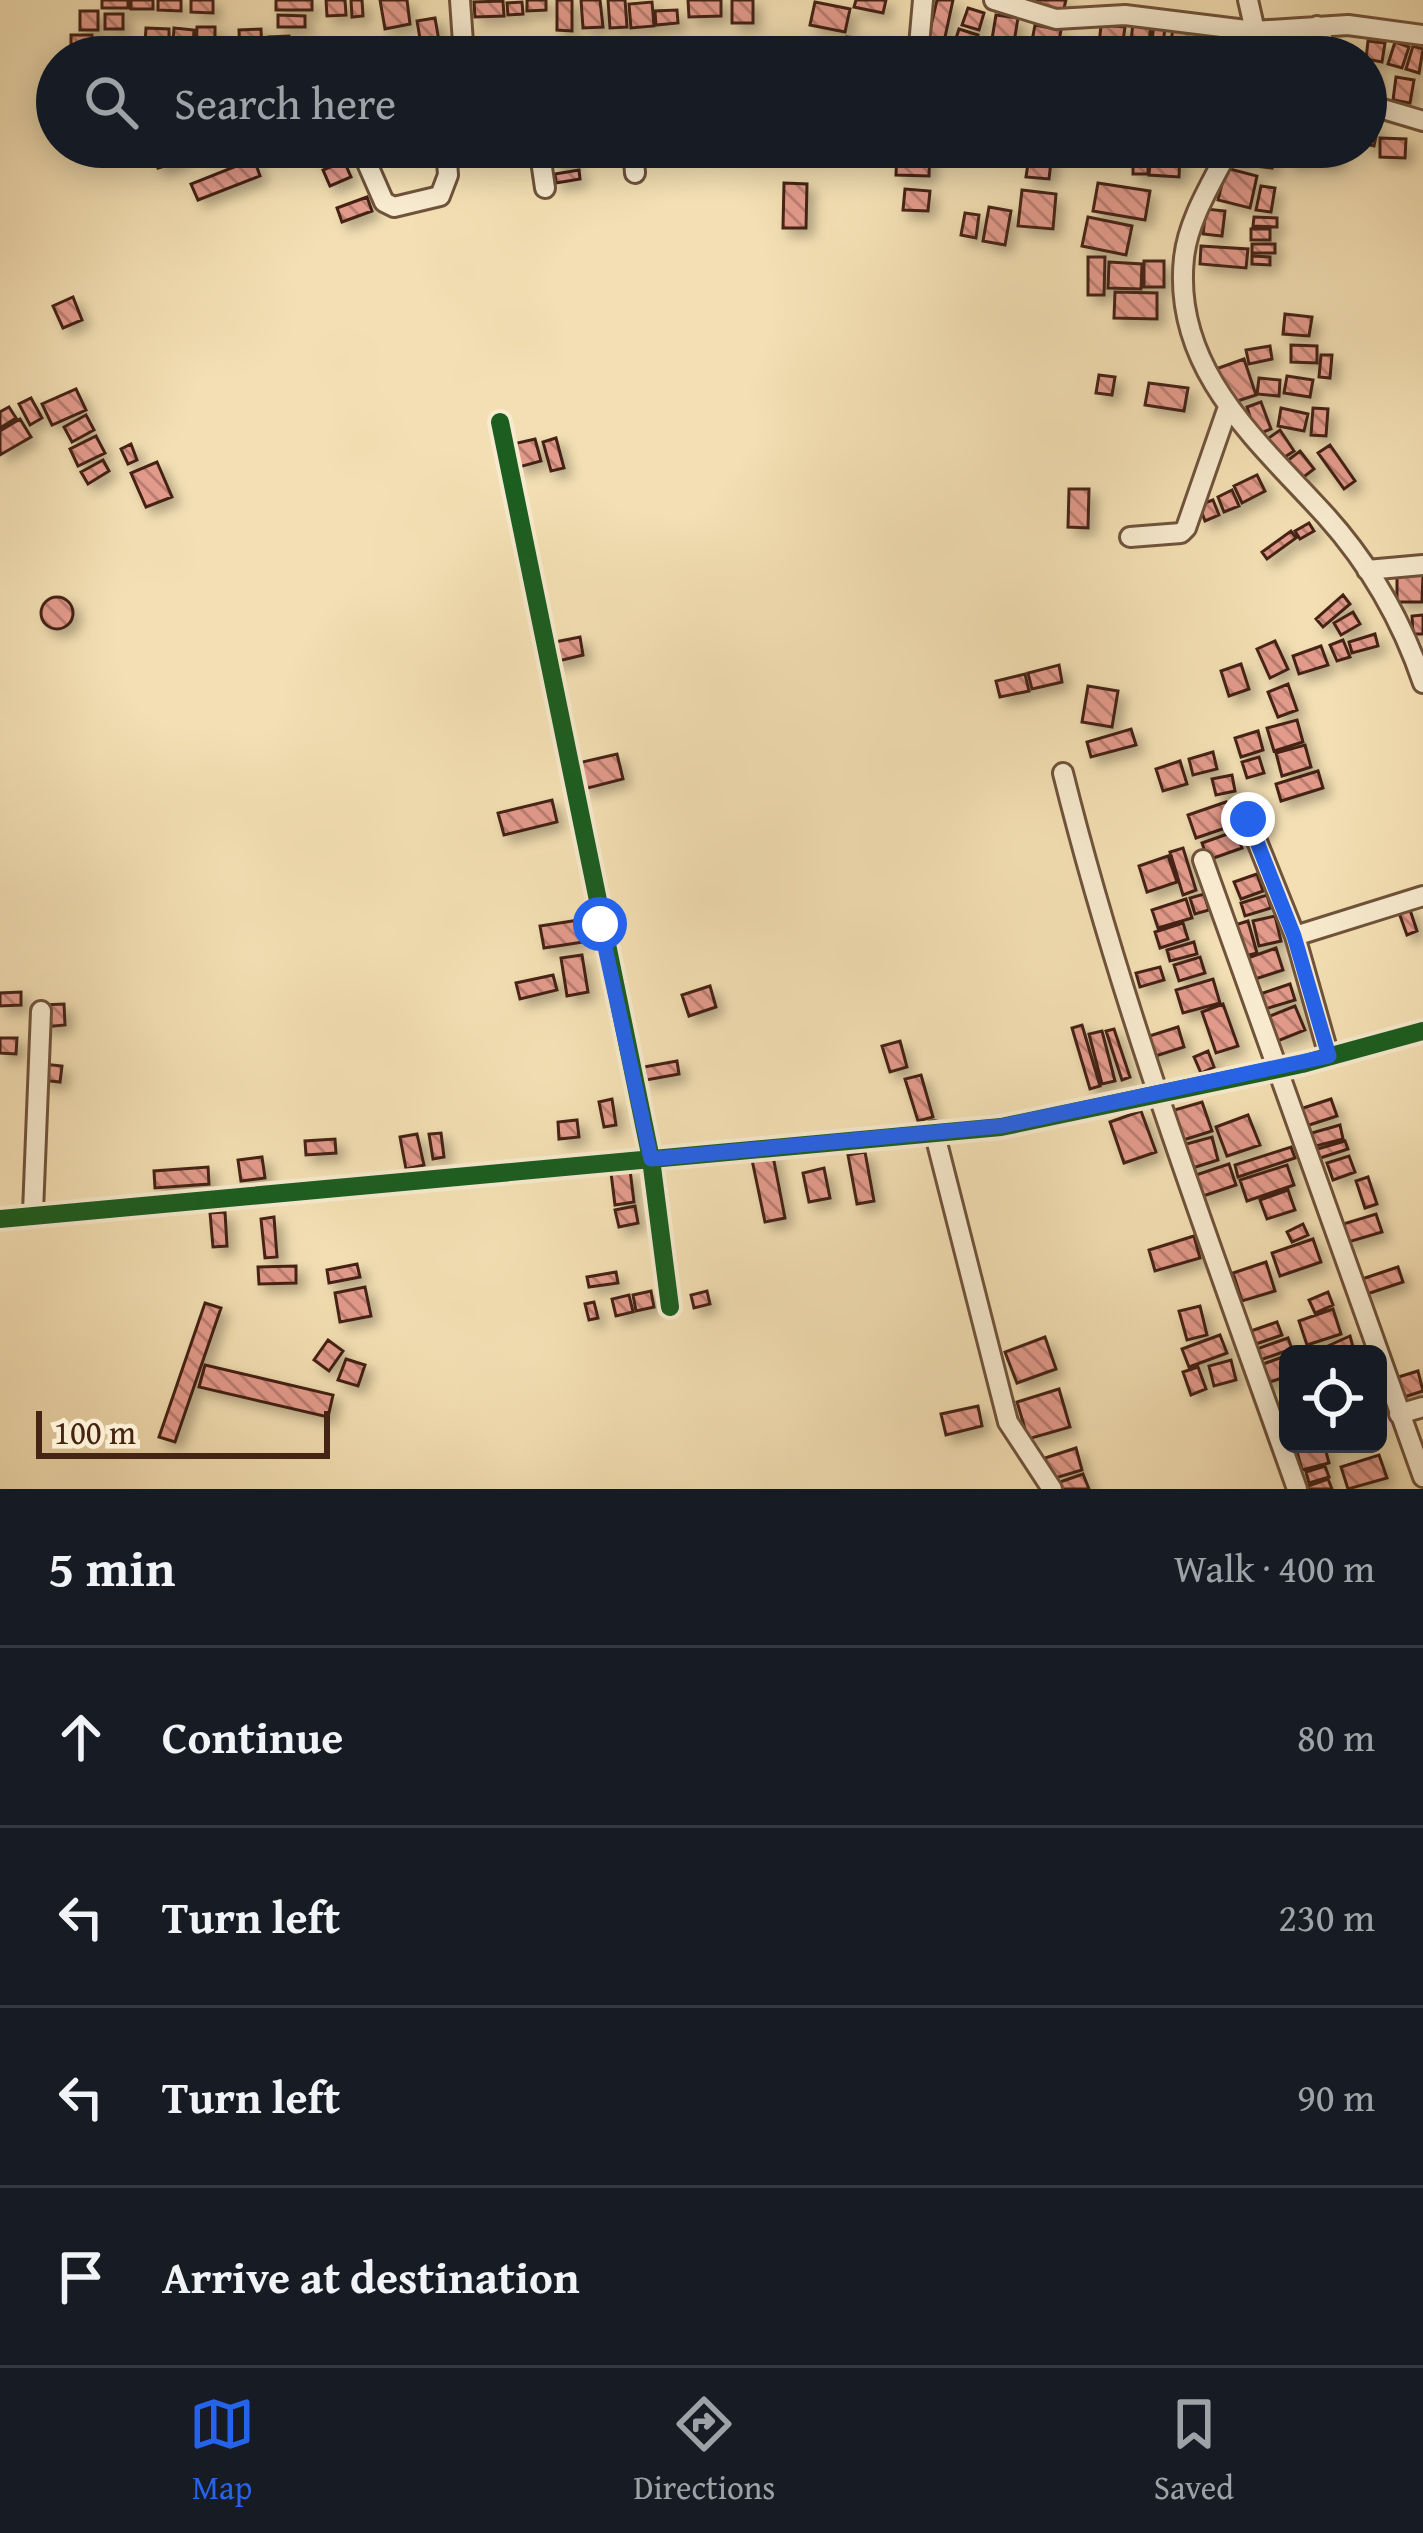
<!DOCTYPE html>
<meta charset="utf-8">
<style>
body{margin:0;font-family:"Gentium Book Plus",serif;background:#242831;color:#f1f3f6}
.controls{position:absolute;right:36px;bottom:36px;display:grid;overflow:hidden;border-radius:18px;box-shadow:0 6px 30px #0003}
.controls button{width:108px;height:108px;display:grid;place-items:center;padding:0;border:0;border-bottom:3px solid #363941;background:#171b24;color:#f1f3f6;font:60px sans-serif}
.scale{position:absolute;left:36px;bottom:30px;width:294px;box-sizing:border-box;padding-left:12px;border:6px solid #442413;border-top:0;font-size:33px;line-height:42px;white-space:nowrap;color:#442413;-webkit-text-stroke:9px #f7eace;paint-order:stroke}
.stop{position:absolute;width:36px;height:36px;margin:-27px;border:9px solid #2563eb;border-radius:50%;background:#fff}
.stop.end{background:#2563eb;border-color:#fff;box-shadow:0 3px 12px #0008}
.list{margin:0;padding:0;list-style:none}
h2{display:flex;justify-content:space-between;align-items:center;height:156px;margin:0;padding:0 48px;font-size:51px}
h2 small{font-size:39px;font-weight:400;color:#9ea1a6}
.list li{display:grid;grid-template-columns:78px 1fr auto;gap:36px;align-items:center;box-sizing:border-box;height:180px;padding:0 48px;border-top:3px solid #363941}
.list b{display:block;font-size:45px;white-space:nowrap}
.list em{font-size:39px;font-style:normal;color:#9ea1a6}
.icon{flex:none;width:66px;height:66px;fill:none;stroke:currentColor;stroke-width:2;stroke-linecap:round;stroke-linejoin:round}
.map{position:relative;flex:none;width:1423px;height:1489px;overflow:hidden}
.search{position:absolute;background:#171b24;box-shadow:0 6px 30px #0003;left:36px;right:36px;top:36px;height:132px;display:flex;align-items:center;gap:30px;box-sizing:border-box;padding:0 42px;border-radius:66px;color:#9ea1a6;font-size:45px}
.sheet{height:876px;background:#171b24}
nav{display:flex;justify-content:space-around;align-items:center;box-sizing:border-box;height:168px;border-top:3px solid #363941;background:#171b24;font-size:33px;color:#9ea1a6}
nav a{display:grid;justify-items:center;gap:6px}
nav .on{color:#2563eb}
.map>svg:first-child{display:block}
</style>
<div class="map">
<svg width="1423" height="1489" viewBox="0 0 1423 1489">
<defs>
<pattern id="building-back-hatch" width="6" height="6" patternUnits="userSpaceOnUse" patternTransform="scale(3)"><rect width="6" height="6" fill="#e29a8b"/><path d="M-1 5l2 2M0 0l6 6M5-1l2 2" fill="none" stroke="#b97d70"/></pattern>
<filter id="shadow"><feDropShadow dx="7" dy="7" stdDeviation="6" flood-color="#0004"/></filter>
</defs>
<rect width="100%" height="100%" fill="#f3dfb3"/>
<filter id="stains"><feTurbulence type="fractalNoise" baseFrequency=".00167" numOctaves="4"/><feColorMatrix values="0 0 0 0 .2 0 0 0 0 .09 0 0 0 0 .02 0 0 0 .5 -.17"/></filter>
<radialGradient id="worn" r=".72"><stop offset=".6" stop-color="#630" stop-opacity="0"/><stop offset="1" stop-color="#630" stop-opacity=".3"/></radialGradient>
<path fill="url(#building-back-hatch)" stroke="#442413" stroke-width="3" filter="url(#shadow)" d="M102,0h26v8h-26z
M131,0h22v9h-22z
M158,0h23v11l-23,-1z
M191,0h22v13l-22,-1z
M276,0h36v10h-36z
M326,0h19l1,15 -19,1z
M351,0h11l1,16 -11,1z
M380,0h27l3,24 -25,5z
M527,0h19v10l-19,1z
M557,0h15v31l-15,-1z
M581,0h19l3,27 -20,1z
M608,0h17l2,27 -17,1z
M688,0h33v16l-32,1z
M732,0h21v23h-21z
M856,0h30l-3,13 -29,-6z
M937,0h16l-11,51 -16,-3z
M1037,0h29l-4,16 -27,-7z
M503,1l1,15 -29,1 -1,-15z
M522,2l1,12 -15,1 -1,-12z
M652,2l2,24 -23,2 -2,-24z
M815,2l35,7 -5,23 -35,-7z
M968,8l16,5 -5,17 -17,-5z
M677,10l1,13 -22,2 -1,-14z
M80,11h18v19h-18z
M105,14h18v15h-18z
M278,15l27,1v11h-27z
M996,15l22,3 -5,30 -22,-3z
M435,18l4,23 -18,3 -4,-23z
M1133,22l18,1 -3,31 -18,-2z
M1035,25l26,5 -5,27h-27z
M1101,25l24,2 -3,21 -23,-3z
M1154,25l11,1 -3,31 -12,-2z
M197,27h18v22h-19z
M146,28l23,1v15l-24,-1z
M174,28l20,2 -1,15 -20,-1z
M261,29l1,25 -22,1 -1,-25z
M959,29l19,6 -8,22h-20z
M1173,29l30,5 -4,23 -30,-5z
M71,35h21v22h-21z
M289,36l1,15 -20,1 -1,-15z
M847,37l40,4 -1,16 -41,-3z
M97,39h20v18h-20z
M100,39l19,3 -2,15h-20z
M1368,41l17,2 -3,19 -16,-3z
M1395,42l14,5 -7,21 -14,-4z
M1213,45l26,3 -1,9h-26z
M1413,46l10,3 -4,24 -13,-4z
M145,47l21,1v9h-22z
M1366,70l11,2 -7,25 -4,-1z
M1396,77l18,3 -4,23 -17,-3z
M1366,126l12,2 -4,18 -8,-2z
M1380,138l26,1 -1,19 -25,-1z
M152,147h27l4,13 -25,8z
M201,147h23l1,4 -19,8z
M313,147h26l2,7 -22,8z
M897,147h33l-1,29 -33,-1z
M1256,147h19l-3,21 -18,-2z
M1287,147h24l2,12 -24,4z
M1315,147h20l1,14 -19,1z
M1231,149l17,2 -2,13 -17,-3z
M574,151l1,12 -20,3 -2,-12z
M1030,151l22,2 -3,26 -23,-2z
M1151,153l29,2 -1,22 -30,-2z
M254,159l6,17 -62,24 -7,-16z
M1133,159l15,1v14h-15z
M344,161l7,16 -21,9 -7,-16z
M1226,168l31,8 -7,32 -32,-8z
M579,170l1,9 -24,4 -1,-9z
M784,183l23,1 -1,44h-23z
M1098,183l52,8 -5,29 -52,-9z
M1261,186l14,2 -4,24 -15,-2z
M905,189l25,2 -2,20 -25,-1z
M1022,190l34,4 -3,35 -35,-3z
M367,197l5,14 -30,11 -5,-14z
M989,207l22,4 -6,34 -22,-4z
M1206,209l19,2 -3,25 -19,-2z
M965,213l14,2 -3,23 -15,-3z
M1088,217l44,9 -6,29 -44,-9z
M1254,217l23,1v9l-24,-1z
M1251,229h19v11h-19z
M1252,244h23v9h-23z
M1201,246l47,3 -2,19 -46,-4z
M1252,256l18,1v8l-18,-1z
M1088,257h17l-1,38h-16z
M1144,261h20v26h-20z
M1109,262l33,2 -1,25 -33,-1z
M1115,292l42,1v26l-43,-1z
M73,297l9,23 -19,8 -10,-22z
M1285,314l27,3 -3,19 -26,-2z
M1291,345l26,1v17l-26,-1z
M1270,346l2,13 -23,5 -3,-14z
M1321,355h11l-2,23 -11,-1z
M1244,359l12,36 -28,9 -12,-35z
M1099,375l16,2 -3,18 -16,-2z
M1287,376l26,4 -3,17 -26,-4z
M1259,378l21,2 -1,16 -22,-2z
M1149,383l39,5 -4,23 -39,-6z
M76,389l10,21 -34,15 -10,-21z
M31,398l11,20 -12,7 -11,-21z
M1261,402l10,27 -15,6 -9,-28z
M9,407l7,11 -16,10v-16z
M1281,408l27,6 -4,17 -26,-5z
M1313,408l15,1 -2,27 -15,-1z
M86,415l8,15 -22,12 -8,-15z
M20,419l11,18 -31,18v-24z
M1280,430l14,21 -17,11 -14,-20z
M96,436l9,17 -27,13 -8,-17z
M556,438l8,30 -13,3 -8,-29z
M535,439l6,22 -22,6 -6,-23z
M131,444l6,16 -9,4 -7,-15z
M1330,445l25,36 -11,8 -26,-36z
M1300,451l14,18 -13,10 -14,-18z
M103,460l6,11 -21,13 -7,-12z
M157,462l15,35 -26,10 -15,-34z
M1257,475l8,16 -23,12 -8,-17z
M1069,489h20l-1,39 -20,-1z
M1232,490l7,16 -15,6 -6,-15z
M1213,500l6,15 -14,6 -6,-16z
M1309,523l5,8 -14,8 -5,-8z
M1291,531l5,7 -29,21 -5,-7z
M1397,575h26l-1,27h-25z
M1343,595l7,9 -27,23 -7,-8z
M41 613a16 16 0 1 1 32 0a16 16 0 1 1-32 0Z
M1353,612l7,12 -19,11 -7,-12z
M1423,615v19h-10l-1,-18z
M1375,634l3,12 -26,7 -3,-11z
M580,637l3,18 -29,7 -4,-19z
M1343,640l7,17 -13,4 -7,-16z
M1275,641l13,28 -18,9 -13,-29z
M1321,646l7,19 -29,9 -6,-18z
M1241,664l8,25 -20,7 -8,-25z
M1059,665l3,17 -30,7 -4,-16z
M1025,674l4,17 -29,6 -4,-16z
M1288,684l9,26 -19,7 -10,-25z
M1088,686l30,5 -6,36 -30,-5z
M1297,720l6,22 -29,9 -7,-23z
M1131,729l5,16 -45,12 -4,-15z
M1258,731l5,19 -22,7 -6,-19z
M1305,745l6,22 -29,9 -6,-23z
M1213,752l4,17 -24,6 -4,-16z
M617,754l6,25 -39,10 -6,-26z
M1259,757l5,16 -17,5 -5,-16z
M1180,761l7,23 -24,7 -7,-22z
M1318,771l5,17 -42,13 -5,-17z
M1232,775l3,16 -19,4 -4,-16z
M552,800l5,22 -53,13 -6,-22z
M1226,802l8,23 -38,13 -8,-23z
M1236,831l6,17 -34,12 -6,-17z
M1183,848l13,42 -13,5 -13,-43z
M1168,856l9,26 -30,10 -8,-26z
M1257,874l6,17 -22,8 -7,-17z
M1204,894l5,16 -14,4 -5,-16z
M1267,895l4,13 -26,8 -4,-13z
M1186,899l6,19 -34,10 -6,-18z
M1409,907l8,24 -10,4 -9,-25z
M1275,916l6,25 -22,5 -6,-25z
M579,920l4,22 -39,6 -4,-22z
M1248,921l9,32 -16,4 -9,-31z
M1183,923l5,16 -28,9 -5,-16z
M1194,942l3,12 -27,7 -3,-11z
M1276,948l7,22 -31,10 -7,-21z
M582,955l6,37 -21,4 -6,-38z
M1200,957l5,16 -26,8 -5,-16z
M1160,967l4,13 -24,7 -4,-14z
M553,975l4,15 -37,9 -4,-16z
M1213,979l7,24 -37,10 -7,-23z
M1290,984l5,16 -33,10 -5,-15z
M710,986l6,21 -27,9 -7,-21z
M21,992v13l-21,1v-13z
M64,1004l1,21 -22,2 -1,-22z
M1223,1004l15,42 -22,7 -14,-41z
M1295,1006l10,24 -30,12 -10,-24z
M1082,1025l18,61 -10,3 -18,-61z
M1178,1027l6,20 -35,11 -6,-20z
M1114,1029l16,48 -8,3 -16,-49z
M1102,1031l13,50 -13,3 -13,-50z
M0,1038h17l-1,16 -16,-1z
M900,1041l7,26 -17,5 -8,-26z
M1208,1051l6,16 -13,6 -7,-16z
M677,1061l2,13 -33,6 -2,-13z
M43,1064l19,2 -2,16 -19,-2z
M921,1075l12,42 -15,4 -13,-42z
M612,1099l4,26 -12,2 -5,-25z
M1331,1099l6,17 -31,10 -6,-17z
M1202,1102l10,29 -32,10 -9,-30z
M1141,1111l15,41 -32,11 -14,-41z
M1248,1115l12,30 -33,11 -11,-29z
M577,1120l2,17 -20,2 -1,-17z
M1340,1125l3,14 -31,8 -4,-13z
M441,1133l3,24 -11,2 -4,-25z
M417,1134l7,31 -18,4 -6,-32z
M1212,1137l6,23 -32,10 -7,-24z
M335,1139l1,14 -30,2 -1,-14z
M1345,1141l3,8 -31,10 -3,-9z
M1291,1147l4,11 -57,19 -3,-12z
M772,1151l13,67 -20,4 -14,-67z
M865,1152l9,49 -17,3 -9,-49z
M1349,1156l6,16 -22,8 -6,-17z
M262,1157l3,21 -24,3 -3,-21z
M1229,1164l7,21 -36,12 -7,-21z
M1287,1165l7,20 -47,16 -7,-21z
M208,1167l1,17 -54,4 -1,-17z
M824,1168l6,30 -21,4 -6,-29z
M630,1170l4,32 -19,3 -4,-32z
M1368,1177l9,27 -12,4 -9,-27z
M1288,1190l7,20 -28,9 -7,-19z
M635,1206l3,17 -19,4 -4,-17z
M225,1212l2,34 -14,1 -3,-34z
M1376,1214l6,18 -37,11 -5,-18z
M274,1217l3,40 -12,1 -4,-39z
M1303,1224l5,11 -16,7 -5,-10z
M1194,1236l6,22 -45,13 -6,-21z
M1313,1239l8,23 -41,14 -8,-23z
M1266,1262l9,29 -33,10 -9,-28z
M357,1264l3,13 -31,6 -2,-13z
M296,1266v17l-37,1 -1,-17z
M1398,1267l5,15 -39,13 -5,-15z
M616,1272l2,11 -29,4 -2,-10z
M365,1287l6,29 -31,6 -5,-29z
M651,1291l3,16 -18,4 -3,-16z
M707,1291l3,13 -16,4 -3,-13z
M1328,1292l5,13 -18,8 -6,-13z
M629,1295l4,17 -17,4 -4,-17z
M594,1302l4,16 -9,2 -4,-16z
M205,1303l16,5 -46,134 -16,-5z
M1200,1306l7,29 -20,5 -8,-29z
M1333,1309l8,25 -34,11 -8,-24z
M1277,1322l5,13 -29,10 -5,-13z
M1220,1335l7,18 -38,14 -7,-18z
M1350,1336l5,18h-45z
M1045,1337l11,32 -39,14 -12,-31z
M1288,1338l4,11 -35,12 -3,-11z
M328,1340l15,11 -14,20 -15,-11z
M1288,1355v21l-27,9 -6,-18z
M346,1359l19,6 -7,21 -20,-6z
M1231,1360l5,20 -22,6 -5,-20z
M205,1365l128,30 -5,22 -129,-30z
M1198,1367l8,22 -15,6 -8,-23z
M1418,1371l5,20 -22,7 -6,-20z
M1059,1389l11,38 -42,12 -11,-37z
M978,1406l4,20 -36,9 -5,-21z
M1324,1444l5,19 -27,7 -6,-22z
M1076,1448l6,22 -30,9 -7,-21z
M1379,1455l8,23 -39,11 -7,-22z
M1325,1466l4,11 -20,6 -3,-11z
M1083,1474l6,15h-27l-2,-7z
M1328,1479l4,10h-32z"/>
<g fill="none" stroke-linecap="round" stroke-linejoin="round">
<g stroke="#70533b" stroke-width="24">
<path id="street" d="M460,0l4,57
M994,0l62,19 69,-4 129,16 94,-6 75,10
M1248,0l13,57
M1317,26l13,31
M918,57l5,-57
M1366,104l57,17
M360,147l24,55 10,5 46,-11 8,-21 -2,-28
M539,147l6,41
M633,147l2,26
M1230,147c-17,34 -42,72 -46,111 -12,112 75,184 142,258 44,49 76,105 97,167
M500,422l151,737 19,148
M1130,537l51,-4 5,-5 41,-118
M1367,570l56,-5
M1063,773c61,245 150,478 234,716
M1248,819l47,117 34,120
M1203,860l220,617
M1295,936l128,-40
M934,1131l74,291 44,67
M33,1212l8,-201
M0,1219l1001,-92 301,-63 121,-33
M1399,1414l24,-7"/>
</g>
<use href="#street" stroke="#f7eace" stroke-width="18"/>
<g stroke="#f7eace" stroke-width="26">
<path id="cycleway" d="M500,422l151,737 19,148
M0,1219l1001,-92 301,-63 121,-33"/>
</g>
<use href="#cycleway" stroke="#1b5e20" stroke-width="18"/>
</g>
<g fill="none" stroke-linecap="round" stroke-linejoin="round">
<path stroke="#2563eb" stroke-width="15" d="M600,924l51,235 350,-33 328,-70 -35,-120 -46,-117"/>
</g>
<rect width="100%" height="100%" filter="url(#stains)"/>
<rect width="100%" height="100%" fill="url(#worn)"/>
</svg>
<div class="controls">
<button><svg class="icon" aria-label="locate" viewBox="0 0 24 24"><circle cx="12" cy="12" r="6"/><path d="M12 2v4M12 18v4M2 12h4M18 12h4"/></svg></button>
</div>
<div class="scale">100 m</div>
<div class="stop" style="left:600px;top:924px"></div>
<div class="stop end" style="left:1248px;top:819px"></div>
<div class="search"><svg class="icon" aria-label="search" viewBox="0 0 24 24"><circle cx="10" cy="10" r="6"/><path d="M15 15l6 6"/></svg>Search here</div>
</div>
<section class="sheet">
<h2>5 min<small>Walk · 400 m</small></h2>
<ul class="list">
<li><svg class="icon" aria-label="ahead" viewBox="0 0 24 24"><path d="M12 20V5M6 11l6-6 6 6"/></svg><div><b>Continue</b></div><em>80 m</em></li>
<li><svg class="icon" aria-label="left" viewBox="0 0 24 24"><path d="M17 20v-9H6M10 6l-5 5 5 5"/></svg><div><b>Turn left</b></div><em>230 m</em></li>
<li><svg class="icon" aria-label="left" viewBox="0 0 24 24"><path d="M17 20v-9H6M10 6l-5 5 5 5"/></svg><div><b>Turn left</b></div><em>90 m</em></li>
<li><svg class="icon" aria-label="arrive" viewBox="0 0 24 24"><path d="M6 21V4h12l-3 4 3 4H6"/></svg><div><b>Arrive at destination</b></div></li>
</ul>
</section>
<nav>
<a class="on"><svg class="icon" aria-label="map" viewBox="0 0 24 24"><path d="M3 6l6-2 6 2 6-2v14l-6 2-6-2-6 2zM9 4v14M15 6v14"/></svg>Map</a>
<a><svg class="icon" aria-label="directions" viewBox="0 0 24 24"><path d="M12 3l9 9-9 9-9-9zM9 14v-3h6M13 9l2 2-2 2"/></svg>Directions</a>
<a><svg class="icon" aria-label="saved" viewBox="0 0 24 24"><path d="M7 4h10v16l-5-4-5 4z"/></svg>Saved</a>
</nav>
